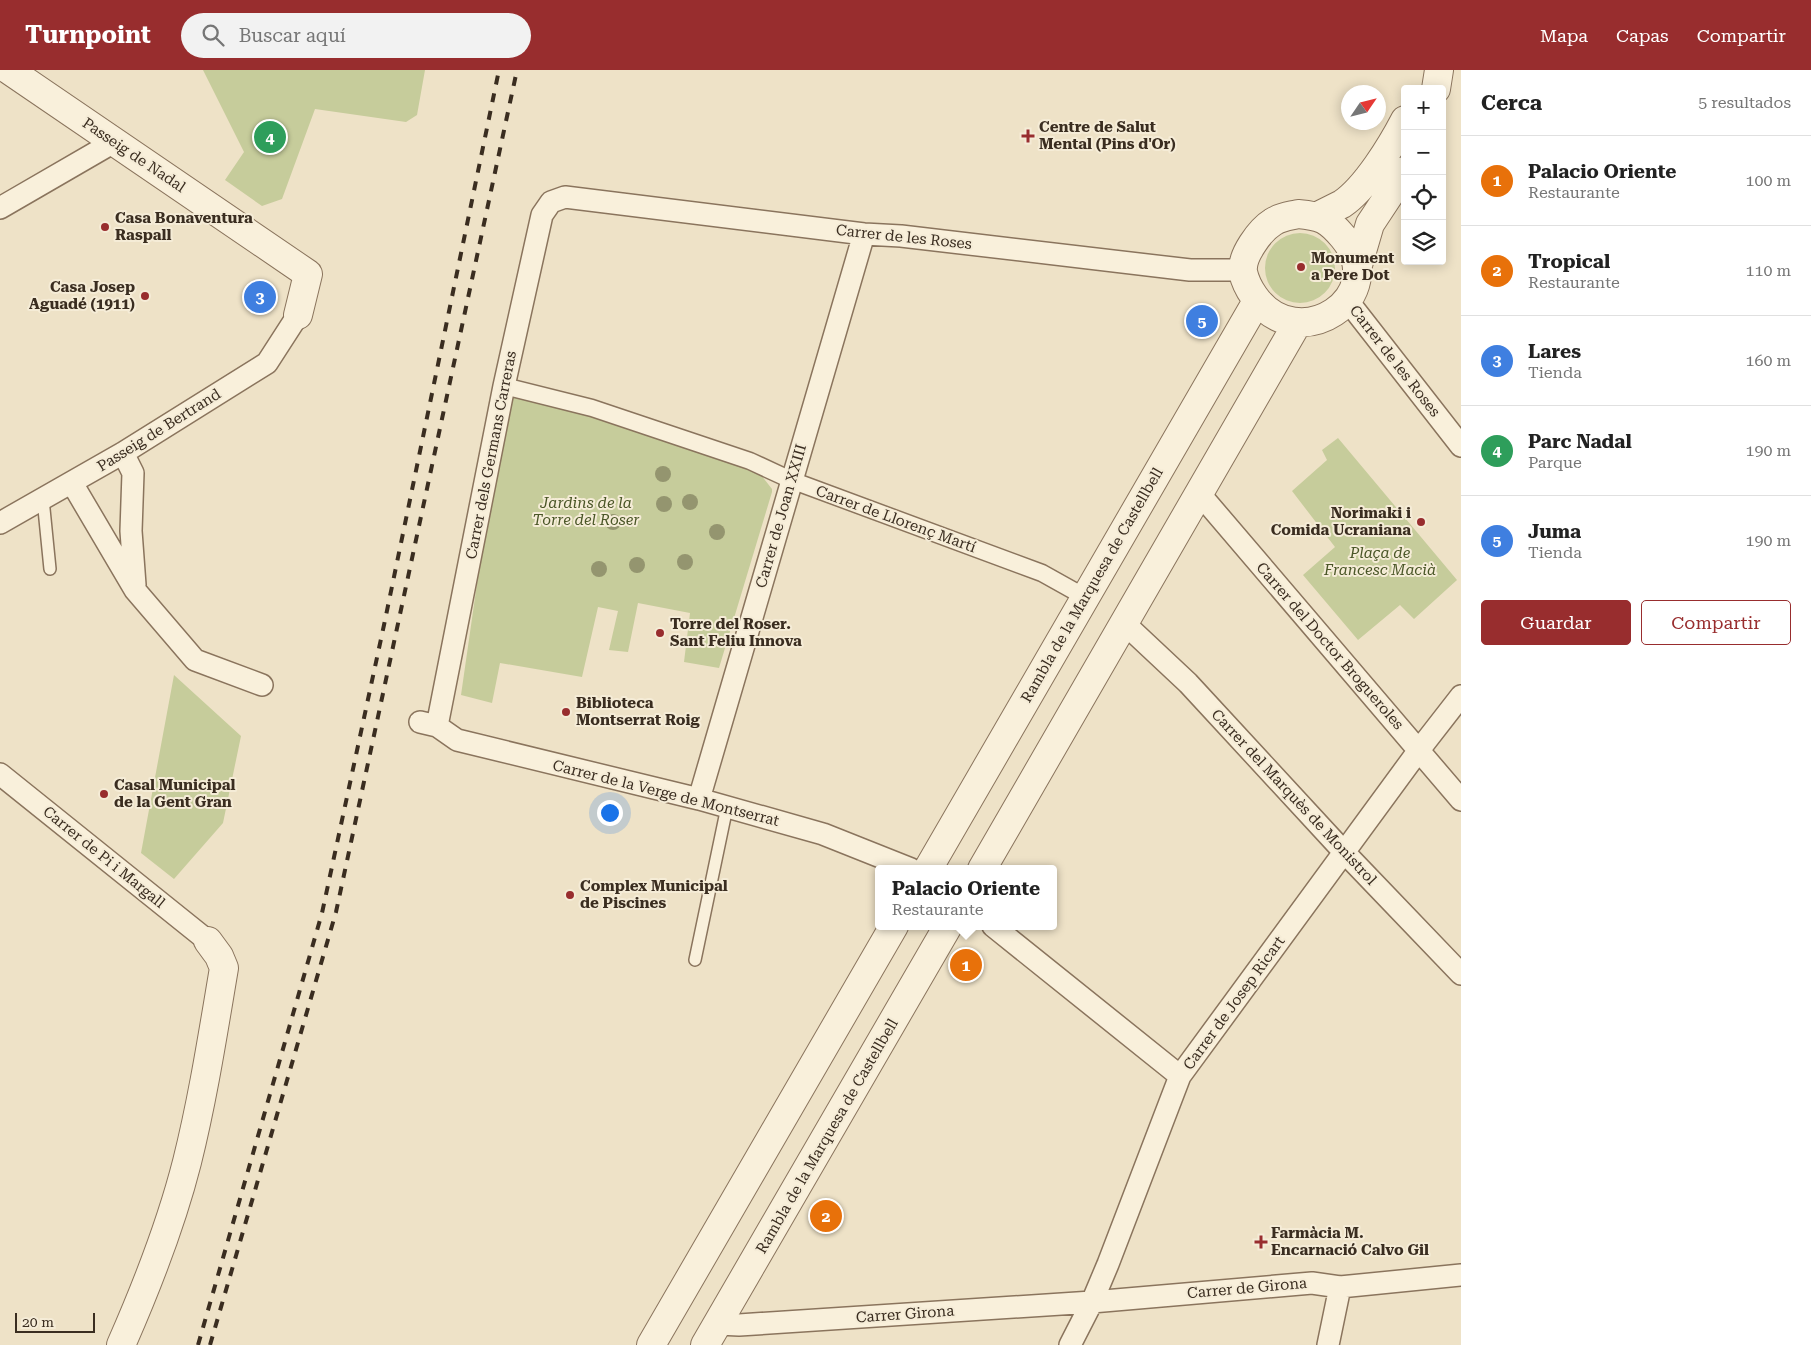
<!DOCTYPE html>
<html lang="es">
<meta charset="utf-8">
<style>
body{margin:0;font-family:"Roboto Serif",serif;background:#f2f2f2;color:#222}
.controls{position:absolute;right:15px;top:15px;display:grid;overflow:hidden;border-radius:5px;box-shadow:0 2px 12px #0003}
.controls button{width:45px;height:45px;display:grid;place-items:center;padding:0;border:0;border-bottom:1px solid #e0e0e0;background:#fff;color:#222;font:25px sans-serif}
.compass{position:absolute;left:1341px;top:15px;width:45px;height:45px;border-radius:50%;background:#fff;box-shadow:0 2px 12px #0003;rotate:55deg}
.scale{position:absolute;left:15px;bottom:12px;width:80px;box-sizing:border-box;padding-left:5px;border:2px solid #3a2d20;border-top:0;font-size:14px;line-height:18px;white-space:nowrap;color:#3a2d20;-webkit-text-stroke:4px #f5ecd7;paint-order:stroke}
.you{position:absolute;left:609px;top:742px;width:18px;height:18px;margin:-12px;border:4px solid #fff;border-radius:50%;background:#1a73e8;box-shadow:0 0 0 8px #1a73e833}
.badge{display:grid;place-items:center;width:32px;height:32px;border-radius:50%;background:#982d2e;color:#fff;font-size:16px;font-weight:700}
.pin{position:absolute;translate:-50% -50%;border:2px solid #fff;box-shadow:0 1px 5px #0006}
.popup{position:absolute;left:875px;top:795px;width:182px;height:65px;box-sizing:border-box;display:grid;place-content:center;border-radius:5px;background:#fff;filter:drop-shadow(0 1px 4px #0005);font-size:16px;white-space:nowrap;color:#767676}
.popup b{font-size:19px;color:#222}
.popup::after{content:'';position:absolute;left:50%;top:100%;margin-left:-10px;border:10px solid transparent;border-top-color:#fff}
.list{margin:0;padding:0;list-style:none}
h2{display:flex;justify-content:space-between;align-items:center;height:65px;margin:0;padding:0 20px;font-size:21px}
h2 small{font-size:16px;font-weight:400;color:#767676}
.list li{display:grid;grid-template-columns:32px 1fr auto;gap:15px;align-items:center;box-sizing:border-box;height:90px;padding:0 20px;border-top:1px solid #e0e0e0}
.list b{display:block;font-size:19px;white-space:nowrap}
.list p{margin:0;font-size:16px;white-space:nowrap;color:#767676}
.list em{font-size:16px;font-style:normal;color:#767676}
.actions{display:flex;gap:10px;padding:15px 20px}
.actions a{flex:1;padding:11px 0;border:1px solid #982d2e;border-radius:5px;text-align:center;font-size:18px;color:#982d2e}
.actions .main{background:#982d2e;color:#fff}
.icon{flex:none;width:28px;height:28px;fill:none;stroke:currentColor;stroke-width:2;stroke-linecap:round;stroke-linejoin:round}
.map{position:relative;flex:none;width:1461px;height:1275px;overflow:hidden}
header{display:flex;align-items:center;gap:30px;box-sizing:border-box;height:70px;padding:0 25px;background:#982d2e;color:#fff}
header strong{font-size:24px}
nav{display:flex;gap:28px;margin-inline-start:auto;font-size:18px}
.search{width:350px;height:45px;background:#f2f2f2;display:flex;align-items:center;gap:12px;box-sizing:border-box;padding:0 18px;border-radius:28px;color:#767676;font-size:19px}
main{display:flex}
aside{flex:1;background:#fff}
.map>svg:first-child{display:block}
</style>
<header>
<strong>Turnpoint</strong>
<div class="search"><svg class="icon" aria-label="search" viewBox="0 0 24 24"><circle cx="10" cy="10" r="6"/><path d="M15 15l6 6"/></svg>Buscar aquí</div>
<nav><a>Mapa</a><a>Capas</a><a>Compartir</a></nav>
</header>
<main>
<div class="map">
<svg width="1461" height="1275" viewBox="0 0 1461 1275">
<rect width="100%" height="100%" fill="#eee2c7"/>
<path fill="#c6cc9b" d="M203,0h222l-8,45 -11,7 -91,-13 -33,90 -20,7 -37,-26 19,-28z
M1265 198a35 35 0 1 1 70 0a35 35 0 1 1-70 0Z
M514,322l168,52 79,31 11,14v3l-53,176 -35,-6 6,-49 -52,-10 -10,49 -19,-2 9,-39 -20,-4 -16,70 -82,-14 -8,40 -31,-8 25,-174z
M1338,368l119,142 -43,39 -14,-14 -42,35 -55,-65 32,-28 -43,-56 35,-31 -5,-10z
M174,605l67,61 -18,87 -49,56 -33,-26z"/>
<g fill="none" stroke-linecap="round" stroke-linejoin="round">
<g stroke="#8a745d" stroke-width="14">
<path id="service" d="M43,429l7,70
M695,890l32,-153"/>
</g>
<g stroke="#8a745d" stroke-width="19">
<path id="pedestrian" d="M504,316l88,22 158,53 41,19 251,93 43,24"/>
</g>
<g stroke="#8a745d" stroke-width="24">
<path id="minor" d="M0,138l114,-66
M1347,230l114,146
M123,383l10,20 -2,58 4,54
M72,413l63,107 60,70 67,25
M1199,423l262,307
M0,453l123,-70 144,-90 31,-48
M1124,553l64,60 156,169 117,122
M420,652l17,4 20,14 242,59 124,35 88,35
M437,656l67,-340 38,-171 9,-13 14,-5 299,37 37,2 289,34h53
M0,704l208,167
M699,729l165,-565
M993,856l187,150
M718,1254l21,1 353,-23 220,-19 28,4 121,-12
M1070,1275l22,-43 16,-38 72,-188 239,-326 42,-54
M1328,1275l12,-58"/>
</g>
<g stroke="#8a745d" stroke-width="30">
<path id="tertiary" d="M9,0l299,204 -10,41
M1436,19l3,-19
M1298,144c23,2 30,5 45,23 50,59 -45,122 -89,59 -5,-7 -9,-15 -11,-24 -2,-16 17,-42 30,-50 7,-5 17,-6 25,-8z
M1318,146c8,-4 16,-8 24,-12 24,-16 50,-59 63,-84
M1358,195l12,-41 35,-53
M928,799l329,-568
M982,799l316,-547
M121,1275c26,-59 50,-120 66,-183 16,-64 26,-129 37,-194l-5,-12 -11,-15
M651,1275l243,-419
M705,1275l243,-419"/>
</g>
<use href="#service" stroke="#f9f0db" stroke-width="11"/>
<use href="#pedestrian" stroke="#f9f0db" stroke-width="16"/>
<use href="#minor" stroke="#f9f0db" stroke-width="21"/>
<use href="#tertiary" stroke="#f9f0db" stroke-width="28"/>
<path stroke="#3a2d20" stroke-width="4" stroke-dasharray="9 9" stroke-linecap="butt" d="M198,1275l124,-432 62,-288 115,-555
M210,1275l126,-433 181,-842"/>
</g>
<g fill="#94956f">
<circle cx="663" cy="404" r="8"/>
<circle cx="690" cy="432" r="8"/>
<circle cx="664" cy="434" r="8"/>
<circle cx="613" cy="452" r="8"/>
<circle cx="717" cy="462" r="8"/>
<circle cx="685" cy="492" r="8"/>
<circle cx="637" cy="495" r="8"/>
<circle cx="599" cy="499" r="8"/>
</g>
<g fill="#982d2e" stroke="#f5ecd7" stroke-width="2">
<path d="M1025.5 58.5h5v5h5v5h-5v5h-5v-5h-5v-5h5z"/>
<circle cx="105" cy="157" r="5"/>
<circle cx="1301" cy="197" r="5"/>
<circle cx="145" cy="226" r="5"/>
<circle cx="1421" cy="452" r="5"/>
<circle cx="660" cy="563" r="5"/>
<circle cx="566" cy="642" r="5"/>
<circle cx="104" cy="724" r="5"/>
<circle cx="570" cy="825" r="5"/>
<path d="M1258.5 1164.5h5v5h5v5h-5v5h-5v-5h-5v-5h5z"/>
</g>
<g text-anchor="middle" stroke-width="4" stroke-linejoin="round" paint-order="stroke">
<g font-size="15" font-weight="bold" fill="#3a2d20" stroke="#f5ecd7" text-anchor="start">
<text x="1039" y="62">Centre de Salut<tspan x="1039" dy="17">Mental (Pins d'Or)</tspan></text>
<text x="115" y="153">Casa Bonaventura<tspan x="115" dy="17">Raspall</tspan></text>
<text x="1311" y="193">Monument<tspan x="1311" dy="17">a Pere Dot</tspan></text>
<text x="135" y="222" text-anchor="end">Casa Josep<tspan x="135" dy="17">Aguadé (1911)</tspan></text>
<text x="1411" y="448" text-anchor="end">Norimaki i<tspan x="1411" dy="17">Comida Ucraniana</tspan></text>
<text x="670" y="559">Torre del Roser.<tspan x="670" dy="17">Sant Feliu Innova</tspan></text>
<text x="576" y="638">Biblioteca<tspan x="576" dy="17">Montserrat Roig</tspan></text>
<text x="114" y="720">Casal Municipal<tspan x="114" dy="17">de la Gent Gran</tspan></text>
<text x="580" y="821">Complex Municipal<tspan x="580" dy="17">de Piscines</tspan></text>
<text x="1271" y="1168">Farmàcia M.<tspan x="1271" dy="17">Encarnació Calvo Gil</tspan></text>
</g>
<g font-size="15" fill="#3a2d20" stroke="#f5ecd7">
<text transform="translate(134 85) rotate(34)" y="5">Passeig de Nadal</text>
<text transform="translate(904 167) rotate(6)" y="5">Carrer de les Roses</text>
<text transform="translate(1395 291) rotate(52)" y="5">Carrer de les Roses</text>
<text transform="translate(159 360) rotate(-32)" y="5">Passeig de Bertrand</text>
<text transform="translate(491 385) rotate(-79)" y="5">Carrer dels Germans Carreras</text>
<text transform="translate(781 446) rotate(-74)" y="5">Carrer de Joan XXIII</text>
<text transform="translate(896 449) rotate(20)" y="5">Carrer de Llorenç Martí</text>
<text transform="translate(1092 515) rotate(-60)" y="5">Rambla de la Marquesa de Castellbell</text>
<text transform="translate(1330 576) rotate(49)" y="5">Carrer del Doctor Brogueroles</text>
<text transform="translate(666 723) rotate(14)" y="5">Carrer de la Verge de Montserrat</text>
<text transform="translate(1294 727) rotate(47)" y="5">Carrer del Marquès de Monistrol</text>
<text transform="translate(104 787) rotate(39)" y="5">Carrer de Pi i Margall</text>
<text transform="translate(1234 933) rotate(-54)" y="5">Carrer de Josep Ricart</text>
<text transform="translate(827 1066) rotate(-60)" y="5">Rambla de la Marquesa de Castellbell</text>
<text transform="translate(1247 1218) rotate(-5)" y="5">Carrer de Girona</text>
<text transform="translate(905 1244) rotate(-4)" y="5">Carrer Girona</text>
</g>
<g font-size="15" font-style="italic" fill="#4a5627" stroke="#f5ecd7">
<text x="586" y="438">Jardins de la<tspan x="586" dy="17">Torre del Roser</tspan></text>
<text x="1380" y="488">Plaça de<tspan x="1380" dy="17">Francesc Macià</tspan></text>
</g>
</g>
</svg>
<div class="controls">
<button>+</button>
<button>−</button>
<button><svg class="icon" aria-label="locate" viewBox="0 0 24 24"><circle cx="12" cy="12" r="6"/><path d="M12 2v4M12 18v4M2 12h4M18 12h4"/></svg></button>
<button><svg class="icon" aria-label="layers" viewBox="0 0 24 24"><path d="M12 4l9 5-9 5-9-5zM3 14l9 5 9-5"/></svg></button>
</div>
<svg class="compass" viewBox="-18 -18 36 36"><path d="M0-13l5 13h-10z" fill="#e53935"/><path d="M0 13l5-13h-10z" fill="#767676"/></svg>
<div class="scale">20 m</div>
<div class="you"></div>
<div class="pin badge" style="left:966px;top:895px;background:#e8710a">1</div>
<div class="popup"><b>Palacio Oriente</b>Restaurante</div>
<div class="pin badge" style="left:826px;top:1146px;background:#e8710a">2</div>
<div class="pin badge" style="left:260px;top:227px;background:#3f7fe0">3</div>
<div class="pin badge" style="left:270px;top:67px;background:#2e9e5b">4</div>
<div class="pin badge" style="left:1202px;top:251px;background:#3f7fe0">5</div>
</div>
<aside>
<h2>Cerca<small>5 resultados</small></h2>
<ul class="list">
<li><span class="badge" style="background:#e8710a">1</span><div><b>Palacio Oriente</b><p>Restaurante</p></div><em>100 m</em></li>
<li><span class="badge" style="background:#e8710a">2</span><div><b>Tropical</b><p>Restaurante</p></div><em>110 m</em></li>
<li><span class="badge" style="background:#3f7fe0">3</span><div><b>Lares</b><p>Tienda</p></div><em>160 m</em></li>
<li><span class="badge" style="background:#2e9e5b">4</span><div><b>Parc Nadal</b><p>Parque</p></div><em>190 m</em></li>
<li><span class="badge" style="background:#3f7fe0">5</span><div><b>Juma</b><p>Tienda</p></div><em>190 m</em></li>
</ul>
<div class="actions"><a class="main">Guardar</a><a>Compartir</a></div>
</aside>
</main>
